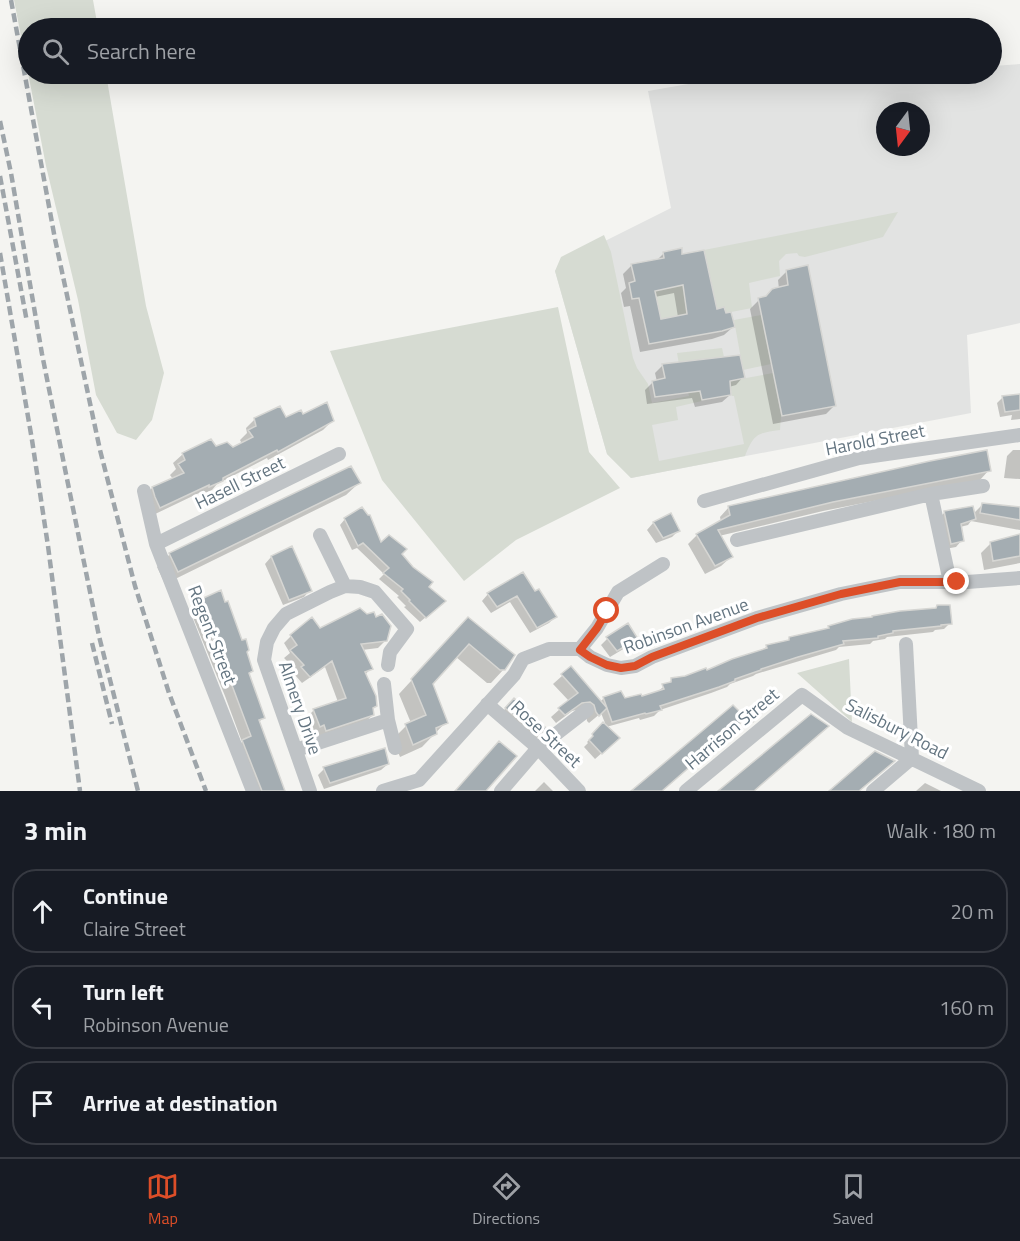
<!DOCTYPE html>
<meta charset="utf-8">
<style>
body{margin:0;font-family:"Titillium Web",sans-serif;background:#242831;color:#f1f3f6}
.compass{position:absolute;left:876px;top:102px;width:54px;height:54px;border-radius:50%;background:#171b24;box-shadow:0 6px 24px #0002;rotate:195deg}
.stop{position:absolute;width:18px;height:18px;margin:-14px;border:4px solid #dd4e28;border-radius:50%;background:#fff}
.stop.end{background:#dd4e28;border-color:#fff;box-shadow:0 2px 6px #0008}
.list{margin:0;padding:0;list-style:none}
h2{display:flex;justify-content:space-between;align-items:center;height:78px;margin:0;padding:0 24px;font-size:26px}
h2 small{font-size:20px;font-weight:400;color:#9ea1a6}
.list li{display:grid;grid-template-columns:39px 1fr auto;gap:18px;align-items:center;box-sizing:border-box;height:84px;margin:0 12px 12px;padding:0 12px;border:2px solid #363941;border-radius:24px}
.list b{display:block;font-size:22px;white-space:nowrap}
.list p{margin:0;font-size:20px;white-space:nowrap;color:#9ea1a6}
.list em{font-size:20px;font-style:normal;color:#9ea1a6}
.icon{flex:none;width:33px;height:33px;fill:none;stroke:currentColor;stroke-width:2;stroke-linecap:round;stroke-linejoin:round}
.map{position:relative;flex:none;width:1020px;height:791px;overflow:hidden}
.search{position:absolute;background:#171b24;box-shadow:0 6px 24px #0002;left:18px;right:18px;top:18px;height:66px;display:flex;align-items:center;gap:15px;box-sizing:border-box;padding:0 21px;border-radius:33px;color:#9ea1a6;font-size:22px}
.sheet{height:366px;background:#171b24}
nav{display:flex;justify-content:space-around;align-items:center;box-sizing:border-box;height:84px;border-top:2px solid #363941;background:#171b24;font-size:16px;color:#9ea1a6}
nav a{display:grid;justify-items:center;gap:3px}
nav .on{color:#dd4e28}
.map>svg:first-child{display:block}
</style>
<div class="map">
<svg width="1020" height="791" viewBox="0 0 1020 791">
<rect width="100%" height="100%" fill="#f4f4f1"/>
<path fill="#e2e3e2" fill-rule="evenodd" d="M1020,64v259l-53,12 4,78 -340,65 -24,-24 -52,-183 8,-9 108,-54 -23,-117 98,-17h246v-8zM885,111h36v36h-36z"/>
<path fill="#d6dbd2" d="M14,0h79l5,28h-70v46h78l40,232 18,67 -12,47 -16,20 -19,-7 -21,-38 -18,-95 -32,-134z
M898,212l-15,25 -78,20 -6,-1 -2,-3 -11,1 -7,7 1,15 -31,7 3,25 -26,5 -9,-4 -13,-59z
M604,235l7,17 22,106 4,10 11,16 4,19 37,-7 -1,-4 -7,-16 -4,-23 45,-5 2,9 -31,4 9,40 -26,6 2,13 -26,5 7,36 85,-17 -10,-48h-2l-2,-15 43,-8 8,42 -1,15c-23,3 -26,4 -35,26l-114,22 -24,-24 -52,-183 6,-14z
M683,285l4,29 -26,5 -6,-28z
M558,307l31,145 31,36 -104,52 -52,41 -82,-101 -52,-129z
M761,315l10,49 -28,6 -9,-50z
M849,659l3,63 -55,-49z"/>
<path fill="#0003" fill-rule="evenodd" d="M663,254l18,2 35,55 17,16 -9,8 -12,4 -72,13 -10,-46 -6,1 -3,-14 5,-5 -3,-14 9,-9 24,-4zM674,293l4,24 -18,3 -5,-23z
M787,271l48,134 -9,9 -53,10 -23,-115 9,-9 6,-2 14,-9 -1,-9z
M663,365l80,12 -7,8 -7,2 1,8 -8,7 -27,5 -3,-9 -45,6 -2,-14 7,-7 5,-1 -2,-9z
M1020,396v23l-9,1 1,-5 -12,2 -3,-14 6,-6z
M303,416l30,4 -10,10 -55,30 -1,-2 -50,26 -5,6 -12,5 -1,-2 -48,23 -8,-19 9,-9 21,-9 -3,-4 6,-6 -3,-6 10,-9 32,-6 17,1 10,-5 -2,-4 7,-7 -1,-5 9,-9h30z
M1013,450h7v29l-16,-1 3,-22z
M989,470l-9,10 -157,31 -104,25 12,21 -10,9 -16,8 -17,-30 9,-9 24,-13 -1,-5 9,-10z
M359,483l-13,12 -181,89 -8,-17 13,-13z
M982,505l38,3v22l-49,-9 -3,4 -8,2 2,13 -6,7 -11,2 -7,-30 7,-7 28,2z
M670,515l9,15 -7,7 -16,6 -9,-13 6,-7z
M345,519l36,25 19,10 27,33 12,19 -19,16 -16,-15 2,-1 -9,-9 2,-1 -20,-17 5,-5 -27,-26 -5,2 -12,-25z
M1020,535v28l-36,7 -3,-17 10,-10z
M291,548l19,42 -6,7 -21,8 -18,-41 6,-7z
M535,593l20,24 -6,6 -19,10 -20,-31 -19,11 -9,-12 6,-7z
M198,602l43,40 10,29 -3,4 15,43 -5,5 26,68h-34l-15,-42 7,-7 -17,-46 -35,-86z
M937,607l13,16 -6,6 -9,1 -2,2 -46,5 -2,2 -12,2 -3,3 -31,3 -3,3 -80,24 -3,2 -23,8 -3,3 -16,6 -51,17 -6,6 -14,4 -1,-2 -33,9 6,17 -17,15 -11,-12 4,-4 -1,-1 18,-19 -4,-10 -12,10 -2,-2 -1,-7 -5,-5 -9,2 -16,12 -5,-6 18,-16 -16,-17 18,-16 29,34 4,-4 20,1 17,-1 16,-6 15,-12 34,-8 56,-21 5,-5 19,-4 4,-4 36,-8 3,-3 23,-7 82,-10z
M628,625l8,13 -6,7 -20,12 -9,-12 6,-6z
M320,629l66,11 -8,8 -16,2 9,18 -6,7 8,40 -8,7 -46,15 -2,-6 -4,2 -6,-16 7,-7 24,-8 -13,-35 -23,16 -7,-8 3,-3 -14,-14 6,-5 -6,-10 7,-7z
M456,632l48,37 -13,14h-4l-31,-26 -24,27 14,38 -24,25 -22,10 -7,-18 13,-13 5,-3 -12,-29z
M773,692l4,4 -28,28 -5,-5 -83,72h-28l109,-75z
M514,700l31,29 -9,10 -40,-21z
M388,764l-7,6 -57,19 -6,-14 6,-6z
M544,782l9,9h-18z
M925,783l16,8h-25z"/>
<path fill="#a4adb2" stroke="#d6d6d3" stroke-width="1.5" fill-rule="evenodd" d="M682,248v6l22,-4 13,59 7,-2 2,6 5,-1 4,15 -13,4 -73,13 -10,-46 -7,1 -3,-16 6,-2 -4,-17 33,-6 -1,-6zM683,285l4,29 -26,5 -6,-28z
M808,265l28,141 -54,10 -24,-118 8,-2 6,-7 3,-1 13,-3 -2,-15z
M740,355l5,23 -15,3 1,14 -29,5 -2,-9 -45,6 -3,-16 13,-3 -3,-14z
M1020,394v16l-15,2 -3,-16z
M327,402l7,19 -56,31 -1,-2 -54,28v3l-14,6v-2l-49,23 -5,-11 -3,-10 32,-14 -6,-9 7,-4 -3,-7 29,-14 5,7 11,-4 6,5 20,-10 -5,-7 8,-4 -2,-8 26,-12 6,11 15,-7 2,4z
M987,450l4,21 -158,31 -115,28 15,27 -18,9 -19,-32 34,-19 -2,-9 202,-45z
M351,466l10,17 -183,89 -9,-19z
M982,503l38,4v13l-40,-7z
M973,506l3,13 -15,5 3,17 -13,3 -7,-33z
M362,507l6,8h2l11,27 8,-7 18,14 -5,5 11,13 20,15 -4,5 17,14 -20,17 -17,-17 1,-1 -9,-9 2,-2 -20,-16 6,-5 -26,-25 -5,3 -14,-28z
M671,513l9,18 -17,7 -10,-16z
M1020,534v22l-27,5 -3,-19z
M292,546l20,45 -23,9 -18,-44z
M523,572l12,19 4,-2 18,28 -20,11 -20,-32 -20,11 -10,-14z
M221,590l4,12 3,-1 14,39 4,-1 3,11 -2,2 6,19 -4,2 16,45 -6,2 26,71h-23l-20,-51 9,-4 -18,-48 -36,-87z
M937,605h13l2,19 -11,1v1l-48,5v2l-15,3v2l-35,3 1,3 -46,13 -37,12v1l-26,9v2l-16,6 -59,19 2,4 -16,4 -1,-1 -33,9 -9,-25 18,-6 4,7 16,-4 1,2 22,-7 -2,-5 9,-2v-4l14,-2 21,-8 1,2 25,-11 35,-11 -1,-3 23,-5v-3l40,-9 -1,-2 24,-7 20,-2v-1l28,-5 36,-3z
M360,608l7,6 7,-2 2,5 6,-3 9,12 -4,15 -26,3 12,25 -8,3 11,24 1,10 -4,2 1,7 -48,16 -2,-6 -4,2 -7,-18 33,-11 -14,-37 -22,16 -9,-10 3,-2 -14,-15 7,-5 -7,-10 22,-18 8,11z
M468,617l47,38 -10,15h-5l-31,-26 -36,40 15,39 -12,5 1,6 -24,11 -8,-21 21,-9 -15,-36z
M628,623l10,16 -21,12 -11,-14z
M571,666l36,42 -8,8 -3,-4 -2,-7 -4,-3 -8,1 -17,12 -7,-7 20,-15 -17,-19z
M773,689l6,7 -26,26 -9,-9z
M514,698l30,28 3,3 -9,7 -33,-28z
M733,705l13,13 -84,73h-31z
M811,714l18,12 -75,65h-36z
M603,722l17,16 -18,16 -13,-14 4,-4 -1,-2z
M499,741l18,15 -31,35h-31z
M385,748l4,16 -59,19 -7,-16z
M875,751l20,10 -36,30h-30z"/>
<g fill="none" stroke-linecap="round" stroke-linejoin="round">
<path stroke="#bfc3c6" stroke-width="14" d="M144,491l12,53 97,247
M931,494l19,88
M704,501l155,-43 161,-23
M320,535l25,51
M737,540l194,-46 52,-8
M156,544l183,-90
M580,649l10,8 17,8 14,3 14,-2 17,-9 105,-39 84,-24 59,-12h67l53,-4
M580,649l17,-21 21,-36 45,-28
M384,684l4,36 7,28
M487,704l51,44 41,43
M296,750l92,-30
M310,791l-46,-131 3,-18 7,-14 12,-14 44,-22 15,-6 15,1 15,5 32,37 -17,23 -2,13
M383,791l36,-11 95,-105 9,-16 26,-10h31
M501,791l37,-43 49,-38
M686,791l116,-96 46,33 131,63
M873,791l39,-33 -6,-114"/>
<path stroke="#9ea5aa" stroke-width="4.5" stroke-dasharray="9 4.5" stroke-linecap="butt" d="M11,0l44,239 45,211 35,136 34,107 37,98
M0,121l11,52 31,181 24,120 33,162 39,155
M0,176l27,146
M0,253l32,187 16,106 32,245
M92,643l20,81"/>
</g>
<g fill="none" stroke-linecap="round" stroke-linejoin="round">
<path stroke="#dd4e28" stroke-width="8" d="M607,611l-10,17 -17,22 10,7 17,8 14,3 14,-2 17,-9 105,-39 84,-24 59,-12h57"/>
</g>
<g text-anchor="middle" stroke-width="6" stroke-linejoin="round" paint-order="stroke">
<g font-size="18" fill="#647581" stroke="#fff">
<text transform="translate(875 440) rotate(-11)" y="6">Harold Street</text>
<text transform="translate(240 483) rotate(-26)" y="6">Hasell Street</text>
<text transform="translate(686 626) rotate(-20)" y="6">Robinson Avenue</text>
<text transform="translate(212 635) rotate(69)" y="6">Regent Street</text>
<text transform="translate(300 708) rotate(71)" y="6">Almery Drive</text>
<text transform="translate(732 729) rotate(-40)" y="6">Harrison Street</text>
<text transform="translate(897 729) rotate(27)" y="6">Salisbury Road</text>
<text transform="translate(546 734) rotate(43)" y="6">Rose Street</text>
</g>
</g>
</svg>
<svg class="compass" viewBox="-18 -18 36 36"><path d="M0-13l5 13h-10z" fill="#e53935"/><path d="M0 13l5-13h-10z" fill="#9ea1a6"/></svg>
<div class="stop" style="left:607px;top:611px"></div>
<div class="stop end" style="left:957px;top:582px"></div>
<div class="search"><svg class="icon" aria-label="search" viewBox="0 0 24 24"><circle cx="10" cy="10" r="6"/><path d="M15 15l6 6"/></svg>Search here</div>
</div>
<section class="sheet">
<h2>3 min<small>Walk · 180 m</small></h2>
<ul class="list">
<li><svg class="icon" aria-label="ahead" viewBox="0 0 24 24"><path d="M12 20V5M6 11l6-6 6 6"/></svg><div><b>Continue</b><p>Claire Street</p></div><em>20 m</em></li>
<li><svg class="icon" aria-label="left" viewBox="0 0 24 24"><path d="M17 20v-9H6M10 6l-5 5 5 5"/></svg><div><b>Turn left</b><p>Robinson Avenue</p></div><em>160 m</em></li>
<li><svg class="icon" aria-label="arrive" viewBox="0 0 24 24"><path d="M6 21V4h12l-3 4 3 4H6"/></svg><div><b>Arrive at destination</b></div></li>
</ul>
</section>
<nav>
<a class="on"><svg class="icon" aria-label="map" viewBox="0 0 24 24"><path d="M3 6l6-2 6 2 6-2v14l-6 2-6-2-6 2zM9 4v14M15 6v14"/></svg>Map</a>
<a><svg class="icon" aria-label="directions" viewBox="0 0 24 24"><path d="M12 3l9 9-9 9-9-9zM9 14v-3h6M13 9l2 2-2 2"/></svg>Directions</a>
<a><svg class="icon" aria-label="saved" viewBox="0 0 24 24"><path d="M7 4h10v16l-5-4-5 4z"/></svg>Saved</a>
</nav>
